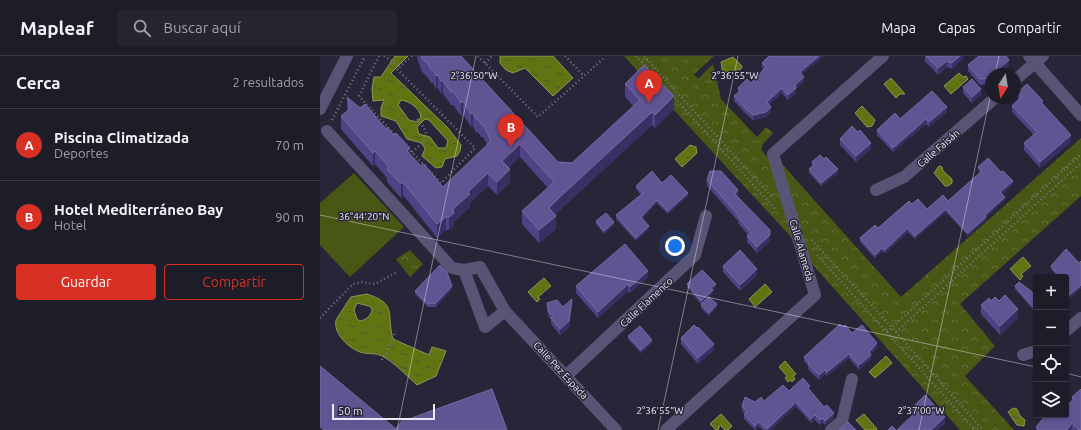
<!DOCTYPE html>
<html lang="es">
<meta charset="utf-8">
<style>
body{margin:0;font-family:Ubuntu,sans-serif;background:#252531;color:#f1f3f6}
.controls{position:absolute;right:12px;bottom:12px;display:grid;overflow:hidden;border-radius:4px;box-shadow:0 1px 3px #0004}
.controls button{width:36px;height:36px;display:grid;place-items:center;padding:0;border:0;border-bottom:1px solid #3b3a46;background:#1d1c29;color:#f1f3f6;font:20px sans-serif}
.compass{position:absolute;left:665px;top:12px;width:36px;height:36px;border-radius:50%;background:#1d1c29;box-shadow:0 1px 3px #0004;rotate:192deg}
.scale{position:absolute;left:12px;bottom:10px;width:103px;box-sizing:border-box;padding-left:4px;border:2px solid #ebeaf7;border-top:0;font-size:11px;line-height:14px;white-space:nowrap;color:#ebeaf7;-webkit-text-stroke:3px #272537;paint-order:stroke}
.you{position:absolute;left:355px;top:190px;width:14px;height:14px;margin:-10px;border:3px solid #fff;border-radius:50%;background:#1a73e8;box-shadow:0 0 0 6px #1a73e833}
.badge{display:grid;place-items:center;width:26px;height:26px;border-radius:50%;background:#d93025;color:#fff;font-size:13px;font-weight:700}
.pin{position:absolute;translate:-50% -33px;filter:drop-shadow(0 1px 2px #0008)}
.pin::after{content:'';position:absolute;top:21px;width:14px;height:12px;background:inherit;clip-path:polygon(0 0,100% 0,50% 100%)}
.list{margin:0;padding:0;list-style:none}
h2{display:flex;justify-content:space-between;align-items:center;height:52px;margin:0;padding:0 16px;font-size:17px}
h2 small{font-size:13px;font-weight:400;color:#a0a1a8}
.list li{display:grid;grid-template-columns:26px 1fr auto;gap:12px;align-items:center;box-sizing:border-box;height:72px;padding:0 16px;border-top:1px solid #3b3a46}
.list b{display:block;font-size:15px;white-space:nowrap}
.list p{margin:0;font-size:13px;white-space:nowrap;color:#a0a1a8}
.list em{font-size:13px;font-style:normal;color:#a0a1a8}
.actions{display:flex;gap:8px;padding:12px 16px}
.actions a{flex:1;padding:9px 0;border:1px solid #d93025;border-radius:4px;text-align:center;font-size:14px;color:#d93025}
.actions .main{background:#d93025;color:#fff}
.icon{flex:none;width:22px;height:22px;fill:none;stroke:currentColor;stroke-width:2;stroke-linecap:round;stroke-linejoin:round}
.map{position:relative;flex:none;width:761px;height:374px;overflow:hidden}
header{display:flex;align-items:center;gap:24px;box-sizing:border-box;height:56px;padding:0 20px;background:#1d1c29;border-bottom:1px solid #3b3a46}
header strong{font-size:19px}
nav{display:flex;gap:22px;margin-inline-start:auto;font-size:14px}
.search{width:280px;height:36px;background:#252531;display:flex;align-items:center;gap:10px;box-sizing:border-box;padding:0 14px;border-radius:4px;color:#a0a1a8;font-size:15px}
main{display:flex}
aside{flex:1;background:#1d1c29}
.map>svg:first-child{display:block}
</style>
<header>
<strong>Mapleaf</strong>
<div class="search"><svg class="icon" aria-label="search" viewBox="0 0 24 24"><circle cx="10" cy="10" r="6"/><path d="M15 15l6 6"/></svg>Buscar aquí</div>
<nav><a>Mapa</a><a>Capas</a><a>Compartir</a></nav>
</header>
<main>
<aside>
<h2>Cerca<small>2 resultados</small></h2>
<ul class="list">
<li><span class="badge">A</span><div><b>Piscina Climatizada</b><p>Deportes</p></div><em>70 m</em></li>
<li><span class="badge">B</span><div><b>Hotel Mediterráneo Bay</b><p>Hotel</p></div><em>90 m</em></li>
</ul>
<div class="actions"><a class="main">Guardar</a><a>Compartir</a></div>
</aside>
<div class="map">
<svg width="761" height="374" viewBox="0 0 761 374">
<defs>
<pattern id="grass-tufts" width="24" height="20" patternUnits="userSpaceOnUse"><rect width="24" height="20" fill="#485714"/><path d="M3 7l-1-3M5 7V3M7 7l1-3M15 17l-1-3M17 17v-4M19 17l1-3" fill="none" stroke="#636f37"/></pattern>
<pattern id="park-crowns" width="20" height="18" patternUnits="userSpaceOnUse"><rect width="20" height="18" fill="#485714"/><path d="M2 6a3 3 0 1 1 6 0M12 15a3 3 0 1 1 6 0" fill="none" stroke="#636f37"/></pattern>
<pattern id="water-ripples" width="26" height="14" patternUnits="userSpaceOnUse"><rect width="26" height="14" fill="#607412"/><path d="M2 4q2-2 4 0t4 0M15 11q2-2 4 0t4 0" fill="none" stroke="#525b31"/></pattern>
</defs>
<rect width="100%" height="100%" fill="#272537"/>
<path fill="url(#grass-tufts)" d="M350,0h44l-24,22z
M393,8l8,35 36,38 9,-10 7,6 -10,11 -3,11 -65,-73z"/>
<path fill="url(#park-crowns)" d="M304,0h54l99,112 -4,-14 128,143 180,-159v58l-121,108 35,42 -30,30 49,54h-54l-155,-174 -2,-6z
M90,194l13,14 -13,13 -14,-18z"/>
<path fill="#485714" d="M34,117l50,54 -54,50 -30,-32v-42z"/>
<path fill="url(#water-ripples)" stroke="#8a9757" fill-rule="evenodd" d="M75,0h13l-17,17 57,55 13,17 -1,6 -3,5 -12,3 -3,8 -6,1 -14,-12 3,-7 -3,-6 -15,-4 -11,-18 -15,-5v-8l3,-8 -11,1 -1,-12 2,-12h7zM81,44c8,1 19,8 20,17l-4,5 -8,-2 -11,-15zM105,63l4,1 19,21 -2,7h-8l-8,-11 -11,-3 -2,-7z
M180,0h53l20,22 -20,18 -28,-28 -12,5 -7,-3 -6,-7z
M413,1l9,9 -1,3 -18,5 -2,-12z
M639,17l4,4 3,-1 2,3 -17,15 -7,-8z
M571,22l14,16h-5l-4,4 -12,-14z
M542,50l13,14 -3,6 -5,1 -12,-14z
M370,89l6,2 1,6 -15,14 -7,-8z
M619,110l3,1 1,4 9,8v4l-4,3h-3l-11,-13z
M703,201l8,9 -10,8 2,2 -3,4 -10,-11z
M224,222l7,8 -13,11 2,2 -3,3 -9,-10z
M445,228l7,8 -17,15 -6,-8z
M47,238c31,10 19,20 26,45l36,16 3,-8 14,4 -10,25 -19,9c-10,-9 -21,-21 -33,-28 -8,-5 -15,-2 -24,-5 -11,-4 -27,-18 -24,-32 1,-2 13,-20 15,-23zM37,247l12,3 3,3c-1,7 -6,11 -12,12l-3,-2 -3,-9z
M566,300l6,7 -17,15 -6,-6z
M465,305l11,13 -3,2 2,3 -3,3 -2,-2 -2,2 -3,-4 2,-2 -8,-9z
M693,352l4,1 3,7 5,4 -1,6 -7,-1 -9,-13z
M401,358l11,12 -4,4h-3l-5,-5 -2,5 -3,-1 -5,-5z
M544,358l13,15 -1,1h-11l-9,-10z"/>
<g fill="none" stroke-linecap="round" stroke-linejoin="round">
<path stroke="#777585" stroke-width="2.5" stroke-dasharray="1 3" stroke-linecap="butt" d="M59,0l-20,40 37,40
M64,0l17,11
M92,0l-15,13 78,79 -34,35 -12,-13
M158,0l60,61 65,-58
M245,0l19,20
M316,0l12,13
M324,0l128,141
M165,7l7,-7
M352,39l104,115
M12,64l33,-64
M88,92l17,18
M92,96c16,-13 19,-19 4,-34
M492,184l84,92 87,98
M497,199l158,175
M0,262l33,-34 9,-2 13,2 22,-12
M567,276l194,-178
M576,276l185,-169
M62,304l14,-29"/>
<path stroke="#585476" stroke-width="12" d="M709,0l52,59
M695,24l28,-24
M0,53l27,-53
M7,75l125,137 12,2
M556,134l28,-13 91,-79
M185,255l-20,16 -21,-57 16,-3 25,44 111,119
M746,275l15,-13
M703,299l13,-4
M246,320l129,-121 11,-39
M346,374l149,-135 -42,-141 110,-98
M511,374l11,-9 10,-42"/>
</g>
<path fill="#504286" d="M97,0h44l97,106 14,1 61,-57 -8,-9v-13l49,25 -19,19 -3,-3 -91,84 -6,6 1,14 -17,14 -17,-19v-13l26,-23 -28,-31 -11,10 1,15 -13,13 -9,-9 -18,17v4l-16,15v4l-5,4h-3l-9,8 -34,-43 -2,3 -14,-16v-4l-12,-14 -2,2 -32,-37v-13l6,-5v-14l39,32 35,37 22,21 44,-42 -4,-8h-2l-3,-5 -2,1 -3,-7 -2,1 -8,-13 -2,2 -8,-11h-2l-8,-11h-2l-3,-6 -2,1 -3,-6h-2l-3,-5 -6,-6 -5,-14z
M449,0h55l-22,18 2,7 -8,8v4l-8,7 -6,-7 -13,12 2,7 -5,5 -13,3 -6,-5 -13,-14v-5l4,-3v-5l13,-5 12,-13 -1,-2v-5z
M605,0h38v3l-11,10 -5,-2 -9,8 -13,-14z
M648,9l41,1 -9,8h-9v10l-11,1 -12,-14z
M643,31l18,8 -9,8 -9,-10z
M698,36l25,13 28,37 -31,26 -16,-18v-7l10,-8 -22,-23v-6l6,-6z
M627,56l-18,15 -3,-3 -33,28 -16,-17v-5l23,-11z
M520,83l31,10 -15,13 -16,-17z
M492,106l26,11 -17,13 -12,-13v-4l3,-3z
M658,111l23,5 12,12 -11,10 3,6 -19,17v3l-18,16 -22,-24 -31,27 -7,-7 -23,21 -3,-2 -7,7 -15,-16v-4l18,-10 34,-24 15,5 21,-8 32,-29 -2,-2z
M387,124l31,16v1l32,44 -13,12 -10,-11v-6l1,-1 -10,-12v-2l-31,-35z
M342,127l26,13 -20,18 -11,-11 -15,16 7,10 -13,12 -20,-22v-4l25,-20 -5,-6v-3z
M276,165l18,4 -10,9 -8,-10z
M761,205v27l-15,13 -8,-24 -7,-8v-3l28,-3z
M403,210l34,9 -17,16 -17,-19z
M328,221l-18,16 -2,-2 -30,27 -22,-25v-7z
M367,228l29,3 -3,3v3l-12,11 -14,-17z
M695,230l21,9v18l-21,-24z
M132,233l-16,18h-8l-13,-13v-3z
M671,245h8l19,17 -18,17 -19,-21v-9z
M227,247l16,4 9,-2 -3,22 -9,8 -9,-11v-5l-2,-1 -2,-8z
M381,248l16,3 -8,9 -8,-8z
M522,271l35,20 -6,8v4l-12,11 -10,-12 -22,18 -2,-2 -6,6 -11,-11v-3l-4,-5v-4z
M308,280l24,7 -11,10 -13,-14z
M361,282l33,12 -16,14 -17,-20z
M761,333v41h-8l-1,-1 -1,1h-35v-3l30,-12 6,-15v-3z
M490,334l14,17 10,11 -9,7 -2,-2 -3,2 -5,-5 -4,3 -15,-17 -25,24h-8l-4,-4 -4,4 -11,-11v-5h1l-3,-3v-5l13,-4 9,-1 25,-10z
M592,352l33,15 -8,7h-40l16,-15 -1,-1z"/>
<path fill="#382f62" d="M499,0h5l-24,20v-4z
M640,0h3v3l-11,10v-6z
M689,4v6l-9,8h-6v-1z
M627,5v6l-9,8v-7z
M118,19v13l-2,1v-13z
M484,21v4l-8,8v4l-8,7v-5l9,-12z
M121,25h2v13h-2z
M462,32v5l-15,14v-5z
M661,33v6l-9,8v-6z
M354,40v13l-19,19v-13z
M143,45v13l-2,2v-13z
M451,51v5l-5,5 -13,3v-5z
M627,51v5l-18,15v-5z
M332,56v13l-91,84 -9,10 4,-3v13l-17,14v-13l10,-22 12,-12z
M153,57v13l-2,1v-13z
M606,63v5l-33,28v-4z
M751,79v7l-31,26v-6z
M551,87v6l-15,13v-6z
M200,88v13l-18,17v-13z
M90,92v14l-3,-11z
M55,95v13l-2,2v-13z
M190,113v13l-13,13v-13z
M518,113v4l-17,13v-3z
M168,117v13l-18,17v4l-16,15v4l-5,4v-13l4,-8 15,-17z
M693,125v3l-13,11v-3z
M83,126v13l-2,3v-14z
M418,134v6l-3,4v-6z
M368,137v3l-20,18v-3z
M685,141v3l-19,17v3l-18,16v-3l17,-18z
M337,144v3l-16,17v-3z
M626,153v3l-31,27v-3z
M126,161v13l-9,8v-14z
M294,166v3l-10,9v-3z
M329,170v3l-13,12v-3z
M588,172v4l-23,21v-3z
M450,179v6l-13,12v-6z
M562,192v3l-7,7v-3z
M437,213v6l-17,16v-6z
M328,215v6l-18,16v-6z
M308,228v7l-30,27v-6z
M396,228v3l-5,4v-3z
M761,229v3l-15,13v-3z
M132,230v3l-16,18v-4z
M393,234v3l-12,11v-3z
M252,243v6l-3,22 -9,8v-6z
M397,248v3l-8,9v-3z
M698,253v9l-18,17v-9z
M332,284v3l-11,10v-3z
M557,287v4l-7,9 1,-1v4l-12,11v-5z
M394,288v6l-16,14v-6z
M529,298v4l-22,18v-4z
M505,314v4l-6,6v-5z
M476,346v4l-25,24h-4z
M514,357v5l-9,7v-4z
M495,359v5l-4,3v-4z
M625,361v6l-8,7h-6z
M503,362v5l-3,2v-5z
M439,366v4l-4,4v-4z
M752,367v6l-1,1h-4z"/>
<path fill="#605493" stroke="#766ba2" d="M101,0h40l97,106 14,1 68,-63 -15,-16 19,-19 30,31 -19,19 -3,-3 -91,84 -12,12 7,8 -17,14 -17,-19 32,-29 -34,-38 -18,17 8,8 -13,13 -9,-9 -20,19 2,2 -17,15 1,4 -5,4h-3l-9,7 -34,-42 -2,2 -14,-15 2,-2 -14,-16 -2,2 -32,-37 9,-7 -3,-12 13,11 5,-4 21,25 1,-2 7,8 2,-2 14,15 -3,3 14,15 3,-2 19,23 48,-46 -8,-17h-2l-3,-5h-2l-3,-6 -2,1 -8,-13 -2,2 -8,-12 -2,1 -8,-11h-2l-3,-6 -2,1 -3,-6h-2l-3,-6 -6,-5z
M449,0h50l-19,16 4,5 -7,6 -2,3 1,2 -8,7 -6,-7 -15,14 4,5 -5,5 -13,3 -6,-5 -13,-14 6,-5 -2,-3 9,-9 4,4 15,-16 -4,-4z
M606,0h34l-8,7 -5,-2 -9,7z
M659,0h27l3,4 -15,13v1h-3v4l-11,1 -12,-14z
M652,23l9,10 -9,8 -9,-10z
M707,28l16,17 -2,1 30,33 -31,27 -16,-19 13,-11 -25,-26 9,-9 -3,-5z
M612,35l15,16 -18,15 -3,-3 -33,29 -16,-18 18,-17 5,6z
M532,70l6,6 2,-2 11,13 -15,13 -16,-17z
M500,99l4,4 2,-2 12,12 -17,14 -12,-14 5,-4 -2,-3z
M668,102l13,14 2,-1 10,10 -13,11 5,5 -20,18 1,2 -18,16 -22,-24 -31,27 -7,-8 -23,22 -3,-2 -7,7 -15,-17 15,-13 3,3 31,-27 3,3 6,-5 9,10 16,-14 5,6 34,-30 -4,-4z
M332,115l10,12 9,-8 17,18 -20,18 -11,-11 -16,17 8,9 -13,12 -20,-23 27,-22 -7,-7z
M390,115h11l17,19 -3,4 35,36v5l-13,12 -10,-11 4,-3 -13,-16 1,-1 -32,-36z
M286,157l8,9 -10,9 -8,-10z
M305,188l23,27 -18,16 -2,-3 -30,28 -22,-26z
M746,193l13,14 2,-2v24l-15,13v-21h-8l1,-1 -8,-10z
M420,194l17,19 -17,16 -17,-19z
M120,209l7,7 5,14 -16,17 -8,1 -13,-13z
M382,214l14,14 -5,4 2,2 -12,11 -14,-17z
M699,226l17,13v15l-21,-24z
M685,239l13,14 -18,17 -19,-21 8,-7 2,3 4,-4 4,4z
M389,241l8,7 -8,9 -8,-9z
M252,243l-3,22 -9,8 -9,-11 2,-2 -4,-4 -2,-9 10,-3 6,7z
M520,268l2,3 3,-2 7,8 10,-8 15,18 -8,9 2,3 -12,10 -10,-11 -22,18 -2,-2 -6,5 -11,-11 1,-1 -5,-6z
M374,269l3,3 1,-1 16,17 -16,14 -17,-20z
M320,270l12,14 -11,10 -13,-14z
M0,310l76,63 7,-10h6l83,-30 15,41h-183l-4,-3z
M483,322l7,8 -2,2 16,19 3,-2 7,8 -9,8 -2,-3 -3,2 -5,-5 -4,4 -15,-17 -29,27 -8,-7 -4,4 -11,-12 3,-2 -5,-6 3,-9 10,5 6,-5 3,4 19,-16 6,6z
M761,333v41h-2l-7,-7 -5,7h-28l-3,-3 10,-12h20v-9l8,-7 -2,-2z
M605,339l20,22 -14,13h-34l19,-18 -4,-4z
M528,366l8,8h-17z
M572,370l4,4h-8z"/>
<path fill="none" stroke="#ebeaf7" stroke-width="1" stroke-opacity="0.45" d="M675,18l4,-18M0,159l716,152M746,317l15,4M77,374l79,-374M338,374l80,-374M599,374l72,-337"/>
<g text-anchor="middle" stroke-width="3" stroke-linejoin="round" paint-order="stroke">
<g font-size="10" fill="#ebeaf7" stroke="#272537">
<text transform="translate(618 92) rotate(-41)" y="4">Calle Faisán</text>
<text transform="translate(482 194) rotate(74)" y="4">Calle Alameda</text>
<text transform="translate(326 246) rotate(-43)" y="4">Calle Flamenco</text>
<text transform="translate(241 314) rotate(47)" y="4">Calle Pez Espada</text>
</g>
</g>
<g font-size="10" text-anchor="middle" fill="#ebeaf7" stroke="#272537" stroke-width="3" stroke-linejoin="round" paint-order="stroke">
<text x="154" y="23">2°36'50"W</text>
<text x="415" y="23">2°36'55"W</text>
<text x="44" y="164">36°44'20"N</text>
<text x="340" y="358">2°36'55"W</text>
<text x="601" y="358">2°37'00"W</text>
</g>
</svg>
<div class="controls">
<button>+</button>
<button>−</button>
<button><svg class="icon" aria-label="locate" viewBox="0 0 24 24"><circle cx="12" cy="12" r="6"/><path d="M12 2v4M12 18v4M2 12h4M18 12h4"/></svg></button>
<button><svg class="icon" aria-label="layers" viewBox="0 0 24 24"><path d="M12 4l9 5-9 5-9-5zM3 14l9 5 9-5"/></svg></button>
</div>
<svg class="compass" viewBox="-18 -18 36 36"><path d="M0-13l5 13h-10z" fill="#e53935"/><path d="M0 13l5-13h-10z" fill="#a0a1a8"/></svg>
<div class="scale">50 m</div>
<div class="you"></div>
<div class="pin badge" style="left:329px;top:47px">A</div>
<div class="pin badge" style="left:191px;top:91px">B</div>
</div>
</main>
